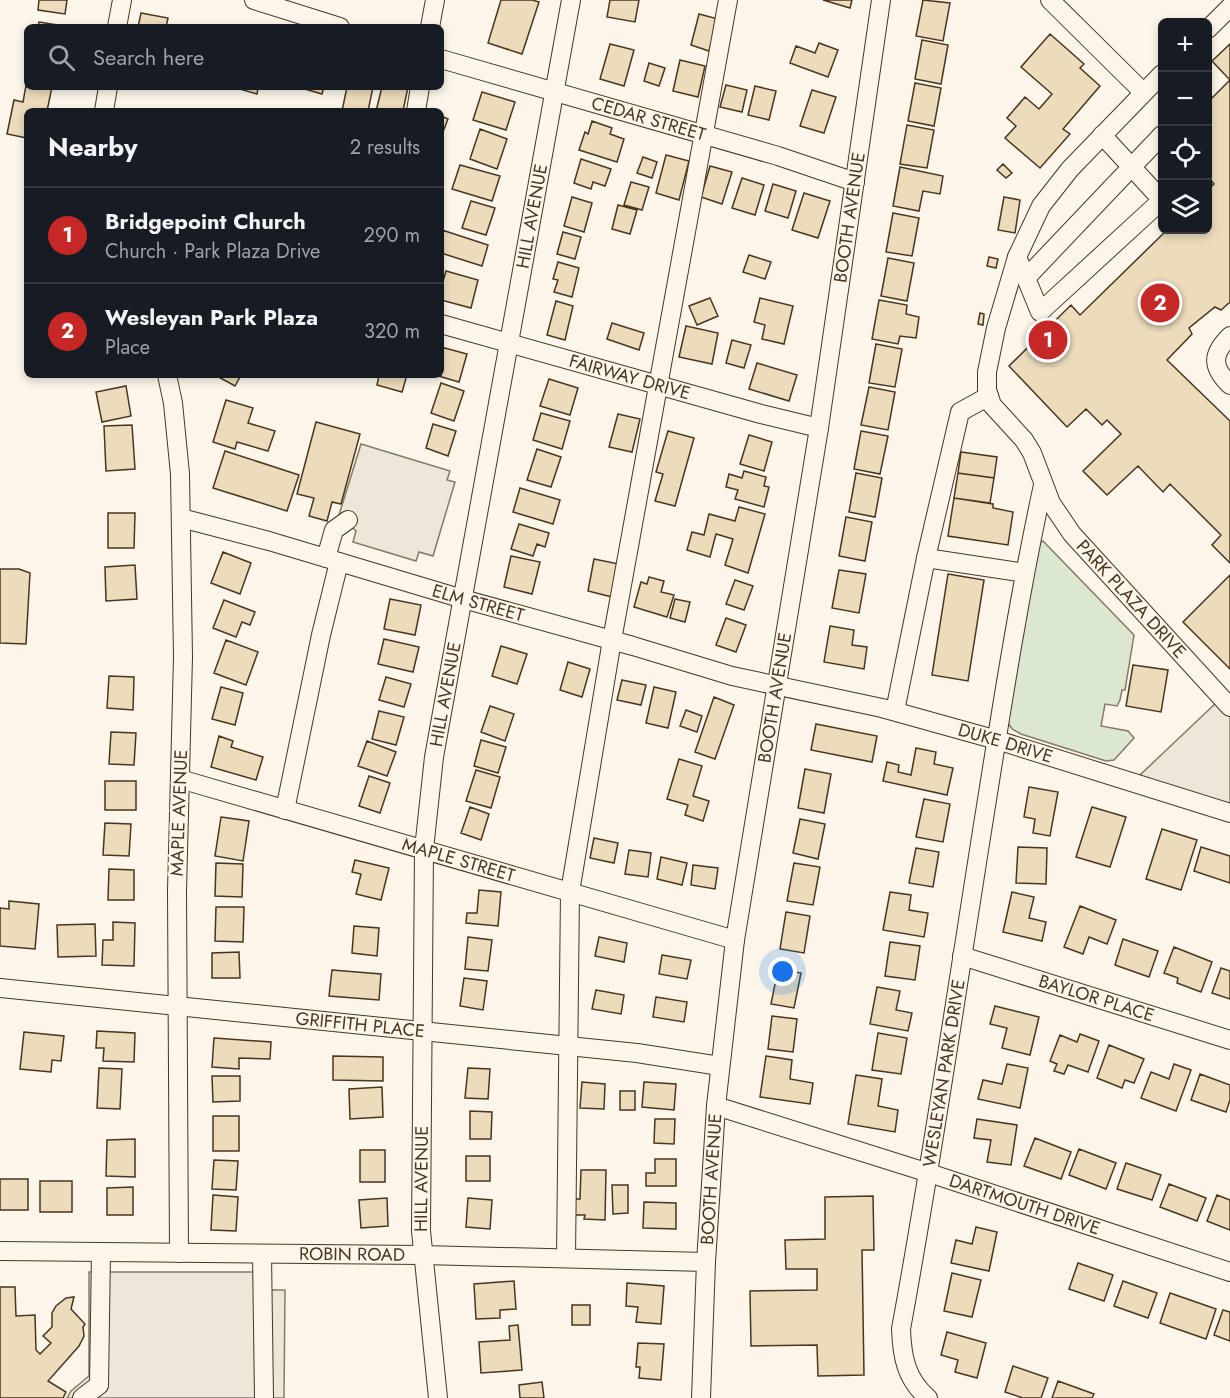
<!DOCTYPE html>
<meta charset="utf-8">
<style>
body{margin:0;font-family:Jost,sans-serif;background:#242831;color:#f1f3f6}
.controls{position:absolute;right:18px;top:18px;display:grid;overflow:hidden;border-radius:9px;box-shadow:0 3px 9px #0003}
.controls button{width:54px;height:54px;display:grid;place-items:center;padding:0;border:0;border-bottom:2px solid #363941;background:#171b24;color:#f1f3f6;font:30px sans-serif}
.you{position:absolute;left:783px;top:972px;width:21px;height:21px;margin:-15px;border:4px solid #fff;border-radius:50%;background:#1a73e8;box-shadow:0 0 0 9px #1a73e833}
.badge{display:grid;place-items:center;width:39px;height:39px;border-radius:50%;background:#c62828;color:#fff;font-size:20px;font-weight:700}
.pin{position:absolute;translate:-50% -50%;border:3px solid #fff;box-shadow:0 2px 6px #0006}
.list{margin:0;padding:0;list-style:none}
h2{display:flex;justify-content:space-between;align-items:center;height:78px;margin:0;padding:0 24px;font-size:26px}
h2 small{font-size:20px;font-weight:400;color:#9ea1a6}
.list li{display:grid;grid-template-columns:39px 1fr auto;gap:18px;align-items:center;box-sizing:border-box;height:96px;padding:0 24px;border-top:2px solid #363941}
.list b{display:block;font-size:22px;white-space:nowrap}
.list p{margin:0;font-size:20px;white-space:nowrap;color:#9ea1a6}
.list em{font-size:20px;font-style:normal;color:#9ea1a6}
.icon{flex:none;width:33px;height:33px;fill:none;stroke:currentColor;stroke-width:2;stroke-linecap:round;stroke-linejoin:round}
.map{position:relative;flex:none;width:1230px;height:1398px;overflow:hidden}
.search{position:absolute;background:#171b24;box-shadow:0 3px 9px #0003;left:24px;top:24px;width:420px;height:66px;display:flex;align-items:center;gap:15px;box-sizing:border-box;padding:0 21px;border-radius:9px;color:#9ea1a6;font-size:22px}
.panel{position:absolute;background:#171b24;box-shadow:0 3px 9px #0003;left:24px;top:108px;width:420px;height:270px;border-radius:9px}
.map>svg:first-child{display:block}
</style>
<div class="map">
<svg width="1230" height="1398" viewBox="0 0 1230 1398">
<rect width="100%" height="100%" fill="#fbf6e9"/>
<path fill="#dce7d0" stroke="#887966" stroke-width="1.5" d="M1043,541l91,94 -9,55h-3l-2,10 -3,6 -12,-2 -4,22 27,5 6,7 -20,22 -8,1 -85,-27 -9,-5 -4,-6 7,-56 25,-124z"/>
<path fill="#ede7d9" stroke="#887966" stroke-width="1.5" d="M361,444l89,27 -3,9 8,2 -22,74 -14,-4 -3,9 -63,-19 3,-11 -17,-16z
M1218,701l12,13v90l-91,-28z
M89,1272h179v18h17l-1,108h-217l4,-7 18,-15z"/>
<path fill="#ecdcbc" stroke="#4a3520" stroke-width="1.5" d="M39,0h28l-2,14 -27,-4z
M501,0h31l7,2 -17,52 -34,-11z
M610,0h29l-4,22 -28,-5z
M823,0h29l-2,8z
M923,0l27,3 -7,38 -27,-5z
M141,13l27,5 -2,9h-28z
M699,14l19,5 -9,32 -18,-6z
M39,22l31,5h-32z
M1050,34l34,30 -4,4 20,18 -37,43 7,5 -30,34 -35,-30 11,-12 -9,-8 18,-21 14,12 13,-15 -31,-27z
M922,40l26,5 -7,39 -26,-5z
M819,43l19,7 -10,27 -38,-14 6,-17 19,7z
M610,44l24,6 -10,36 -24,-7z
M1230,44v258l-9,8 -6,-3 -26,21 3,6 -25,26 63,61v142l-18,-18 9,-10 -51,-51 -7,8 -25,-26 -31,29 -24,-24 38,-37 -14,-14 -5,5 -16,-16 -19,18 -58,-61 62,-61 9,10 87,-85h41v-40l6,-6 -6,-7v-75l22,-22 -18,-19z
M680,60l25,6 -7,31 -25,-6z
M649,63l16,5 -6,18 -15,-5z
M27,80v7h25l-5,24h-20v27l-20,-4 7,-34 9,2z
M915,83l26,5 -7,38 -26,-5z
M726,85l21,5 -5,22 -22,-5z
M755,86l21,5 -7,29 -21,-5z
M233,87h25l-1,7z
M298,87h26l-2,7z
M347,87h26l-5,24h-26z
M382,87h26l-5,24h-27z
M812,90l24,7 -12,36 -24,-7z
M482,92l33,10 -9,28 -33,-10z
M441,116l7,3 -7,18z
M592,121l20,7 -2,6 14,5 -7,23 -38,-12 6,-18 3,2z
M907,125l27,5 -7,38 -27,-4z
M480,129l27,10 -10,30 -27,-10z
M666,155l23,6 -10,39 -23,-7z
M643,157l14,5 -5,16 -15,-5z
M581,159l30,10 -6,17 -12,-4 -2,7 -17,-6z
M1003,164l9,9 -6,5 -9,-8z
M460,165l40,11 -8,25 -40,-12z
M710,166l22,6 -10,32 -21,-7z
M900,167l43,9 -3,18 -17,-3 -4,20 -26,-5z
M742,178l22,7 -9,30 -23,-7z
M631,182l18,5 -7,23 -18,-5z
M773,184l23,7 -8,27 -23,-7z
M804,193l26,8 -12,37 -26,-8z
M572,197l20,6 -8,29 -20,-6z
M1004,197l16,3 -5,33 -17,-3z
M471,201l24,7 -9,27 -24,-7z
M618,205l19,5 -7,24 -18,-5z
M893,213l26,5 -7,38 -26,-4z
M442,230l46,15 -6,21 -41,-13z
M563,232l18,5 -6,22 -18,-5z
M749,255l22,7 -6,17 -22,-7z
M989,257l9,2 -2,9 -9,-2z
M888,258l26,5 -7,38 -26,-5z
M558,262l21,6 -7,29 -18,-5 4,-12 -5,-1z
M446,271l32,9 -7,28 -30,-8v-12z
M710,298l8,18 -21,9 -8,-19z
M760,298l33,8 -9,38 -22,-5 3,-14 -11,-3z
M879,300l28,5 -1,9 13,3 -3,21 -16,-2 -2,8 -26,-5z
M556,301l17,5 -8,34 -18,-5z
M980,313l4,1 -1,11 -5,-1z
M612,323l32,10 -5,17 -32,-11z
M686,326l32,7 -6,31 -33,-7z
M732,340l19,5 -7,23 -18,-5z
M876,344l26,5 -7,38 -26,-4z
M441,347l26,7 -8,28 -24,-7h6z
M757,363l40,12 -8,26 -40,-12z
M215,375h26l-6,11z
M379,375h28l-5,17 -25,-7z
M549,379l29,9 -8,27 -30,-9z
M441,383l23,8 -10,30 -23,-8z
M126,386l5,30 -29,6 -6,-30z
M869,387l26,5 -7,38 -27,-5z
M226,400l27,8 -5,15 27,8 -7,20 -31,-9 -2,7 -22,-7z
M541,413l29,8 -8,28 -29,-9z
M618,414l22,5 -8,33 -23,-5z
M316,422l44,12 -19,70 -9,-2 -5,19 -18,-5 5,-18 -17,-4z
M433,424l23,7 -8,25 -22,-8z
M132,425l3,44 -29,2 -2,-45z
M668,431l26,7 -19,68 -20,-5 8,-27 -7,-2z
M861,431l27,5 -8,38 -26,-5z
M749,435l23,7 -8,29 -24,-7z
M537,449l24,8 -10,30 -24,-7z
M225,451l74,24 -12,36 -74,-23z
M961,452l36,5 -3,21 -36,-5z
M744,471l22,6 -2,9 5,1 -5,20 -29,-8 3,-9 -12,-3 3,-13 13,4z
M856,473l26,5 -7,39 -26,-5z
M958,473l36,5 -4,25 -36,-5z
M520,488l40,12 -7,24 -40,-12z
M954,498l39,6v4l20,4 -5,33 -60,-9z
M739,507l26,7 -17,59 -23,-8 8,-26 -17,-5 -6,23 -23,-7 5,-18 12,3 5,-21 26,7z
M108,513h27l-1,35h-26z
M846,517l26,5 -7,39 -26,-5z
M519,524l30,9 -4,14 -8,-3 -4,12 -22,-7z
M223,552l28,11 -11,31 -29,-11z
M511,556l29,6 -8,32 -28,-7z
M594,559l25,5 -7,33 -24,-6z
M135,565l2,34 -31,2 -1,-34z
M0,569h19l11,4 -4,71 -26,-1z
M839,570l27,4 -7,39 -27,-5z
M948,574l36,6 -16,101 -36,-6z
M1230,575v94l-47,-47z
M649,577l15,4 -3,11 13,3 -7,22 -33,-10 7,-25 6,2z
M735,580l18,6 -9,24 -18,-6z
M390,599l31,6 -6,30 -31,-6z
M675,599l15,3 -5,20 -15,-4z
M224,600l31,12 -5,13 -8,-3 -6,15 -23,-9z
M726,618l20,7 -10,27 -20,-7z
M830,626l24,4 -2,15 15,2 -3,22 -40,-7z
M384,639l35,8 -6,25 -35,-8z
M226,640l32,12 -12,33 -32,-12z
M501,646l26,8 -10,30 -25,-8z
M568,662l22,7 -8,28 -22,-7z
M1133,665l35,5 -7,42 -35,-6z
M109,676l25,1 -1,33 -26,-2z
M386,677l25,7 -7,23 -25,-7z
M622,680l24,5 -5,20 -24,-5z
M221,687l22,6 -8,32 -23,-6z
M654,687l22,5 -8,36 -22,-5z
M714,697l20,8 -19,54 -20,-7z
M490,706l24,8 -9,27 -24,-9z
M686,710l16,6 -5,16 -17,-6z
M379,711l25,6 -8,28 -24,-6z
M816,724l61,12 -5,26 -61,-12z
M111,732l25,1 -2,32 -25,-1z
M219,736l14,5 -2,6 32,10 -7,23 -45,-13z
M481,740l25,7 -8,26 -24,-7z
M367,741l29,11 -9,24 -29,-10z
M916,748l20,4 -2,12 19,4 -6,27 -64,-14 4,-19 12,3 -1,7 13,3z
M679,759l23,7 -9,30 16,5 -6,20 -18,-6 3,-10 -21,-6z
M805,769l26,5 -7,39 -26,-5z
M476,770l24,7 -9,31 -25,-7z
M369,776l21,7 -10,30 -21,-7z
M105,781h31v29h-31z
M1029,787l29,5 -8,44 -17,-3 2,-14 -11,-2z
M924,799l26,5 -7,38 -27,-5z
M470,807l19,7 -8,26 -20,-7z
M1092,807l34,10 -16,50 -34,-10z
M221,817l28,4 -6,40 -28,-5z
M800,819l25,5 -7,35 -25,-6z
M105,823l26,1 -2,32 -26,-1z
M1162,829l35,11 -16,50 -35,-11z
M594,838l24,5 -4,20 -24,-5z
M1018,847l29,1 -1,36 -30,-1z
M1201,847l29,9v27l-36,-12z
M916,848l23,4 -6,35 -24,-4z
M629,850l22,3 -3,24 -23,-3z
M661,857l26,6 -5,22 -25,-6z
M355,860l34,8 -8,32 -25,-6 5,-20 -9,-2z
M216,863l27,1 -1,33 -27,-1z
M794,863l26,4 -7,38 -26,-4z
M693,865l25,3 -3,21 -24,-4z
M109,869l25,1v30h-26z
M479,890l22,2 -3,34 -32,-3 1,-10h10z
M890,892l21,3 -2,15 19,3 -4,24 -41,-7z
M1012,892l22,5 -5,21 17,4 -4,19 -39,-9z
M9,901l30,3 -4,45 -35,-3v-38l9,1z
M1080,906l36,14 -9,24 -18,-7 -6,17 -19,-7z
M216,907h28l-1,35 -28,-1z
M786,912l24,4 -6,37 -24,-4z
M113,922l22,1 -1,43 -32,-1 1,-25h10z
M95,924l1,32 -38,1 -1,-32z
M354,926l25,2 -2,28 -25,-3z
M468,937l24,3 -4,31 -23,-2z
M599,937l28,6 -3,19 -29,-6z
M1123,939l35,12 -9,26 -34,-12z
M890,942l30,4 -5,34 -30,-4z
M1174,947l38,15 -11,30 -24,-9 1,-5 -14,-5z
M239,952l1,26h-28v-25z
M662,955l29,5 -4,19 -28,-5z
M1221,968l9,3v28l-18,-6z
M778,969l23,4 -7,35 -23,-4z
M332,970l49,4 -2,26 -50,-4z
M464,978l23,3 -4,29 -23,-4z
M877,987l23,4 -4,19 16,3 -4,18 -38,-7z
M596,990l28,5 -3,19 -29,-5z
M656,997l31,5 -3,20 -31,-5z
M995,1006l44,11 -9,38 -28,-7 5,-20 -17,-4z
M772,1016l25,3 -4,33 -25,-3z
M97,1031l38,2 -1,29 -31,-1 1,-13h-8z
M24,1032l40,4 -3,25 -9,-1 -1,12 -31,-3z
M878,1033l29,5 -6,36 -29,-4z
M1080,1034l19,7 -11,31 -20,-7 -4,9 -10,-3 3,-7 -7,-3 10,-26 17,7z
M214,1038l57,4 -1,17 -31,-1v11l-27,-2z
M1109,1045l35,14 -10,24 -9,-3 -3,8 -25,-10z
M333,1056l50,1v24l-50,-1z
M766,1056l26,4 -2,19 23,4 -3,21 -50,-7z
M1007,1064l21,4 -8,40 -42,-9 5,-19 19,4z
M1174,1064l17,6 -15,41 -35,-13 10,-26 18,7z
M99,1068l23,1 -2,40 -23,-1z
M468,1068l22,1 -2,30 -23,-1z
M1200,1074l30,11v15l-4,12 -35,-12z
M856,1075l26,4 -4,27 20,4 -3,22 -47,-8z
M212,1076h28v25l-27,1z
M582,1082l23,2 -1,25 -24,-1z
M644,1082l32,2 -2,26 -32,-3z
M382,1087l1,30 -33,2 -1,-30z
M620,1091h15v19h-15z
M470,1111l22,1 -1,27h-21z
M213,1116h26v35h-26z
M655,1119h20l-1,25 -20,-1z
M977,1119l40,6 -6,40 -24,-3 4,-22 -17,-2z
M1035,1138l36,14 -10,27 -37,-13z
M135,1139v38l-29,-1 1,-36z
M1079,1149l37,14 -10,26 -37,-14z
M360,1150h25v32h-25z
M466,1156h24v25h-24z
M655,1159h21v27h-30v-13h9z
M214,1160l24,1 -2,29 -24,-1z
M1126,1163l35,12 -9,25 -35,-11z
M581,1170h25l-1,50 -21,-1 1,-4h-12v-16h7z
M0,1179h28v31h-28z
M40,1181h32v31h-32z
M1169,1184l37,14 -9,23 -37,-14z
M612,1185h16v28l-15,1z
M133,1187v28h-26v-27z
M213,1195l25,2 -2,34 -25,-1z
M1217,1195l13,5v30l-23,-9z
M873,1196l1,54h-12l2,125 -46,1 -1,-31 -66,1 -1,-55 67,-1v-21h-31l-1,-29 40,-1v-42z
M387,1198l1,28 -27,2 -2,-28z
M468,1198l24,2 -2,29 -24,-2z
M644,1202l32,1v26l-33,-1z
M976,1227l21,5 -8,39 -38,-8 5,-23 16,4z
M1078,1263l35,12 -9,26 -35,-12z
M952,1273l29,7 -9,37 -28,-6z
M514,1281l2,28 -16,1v8l-24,1 -2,-35z
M1123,1281l34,12 -9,25 -34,-12z
M627,1283l37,3 -3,38 -25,-2 2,-15 -12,-1z
M0,1287h15l1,29 19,-1 1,35 4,4 11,-11 -8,-7 9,-9v-14l4,-7 10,-8 8,-1 -3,12 14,15 -2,3 1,9 -5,10 -31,35 18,11 -3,6h-63z
M1170,1293l46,16 -10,30 -46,-16z
M572,1305h18v20h-18z
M1223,1310l7,2v29l-16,-6z
M518,1325l4,45 -41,3 -2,-31 31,-2 -1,-14z
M947,1332l39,11 -9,35 -22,-6 3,-12 -17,-5z
M638,1343l26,1 -3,36 -22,-2 1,-11h-4z
M1013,1366l35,12 -7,20h-18l-18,-6z
M1058,1381l36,13 -2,4h-40z
M542,1382l2,16h-24l-1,-13z"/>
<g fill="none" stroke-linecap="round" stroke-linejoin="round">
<g stroke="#4a3520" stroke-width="20">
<g id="minor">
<path d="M254,0l86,27"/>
<path d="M1050,0l93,92"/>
<path d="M117,27l5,-27"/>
<path d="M430,27l5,-27"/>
<path d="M1208,29l22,-22"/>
<path id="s1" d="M441,59l337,97 77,26"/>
<path id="s2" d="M1162,74l-92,95 -29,37 -24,51 -21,71 -9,44v18l5,15 32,35 8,13 19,50 21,31 158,173"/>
<path d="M104,111l4,-24"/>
<path d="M416,111l4,-24"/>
<path d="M1102,135l60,65"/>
<path d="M1017,257l9,21 136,-143"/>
<path d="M1026,278l14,34 122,-112"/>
<path id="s3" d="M441,324l320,90 58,14"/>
<path d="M1230,336c-18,18 -19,30 0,49"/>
<path d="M167,375l6,28 7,71 3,183 -6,234 2,362"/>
<path id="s4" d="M181,518l88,23 194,58 170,47 99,30 150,32 115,32 233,73"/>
<path d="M326,558l8,-28 14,-10"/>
<path d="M926,558l34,-146 29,-16"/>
<path d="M895,711l31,-153 99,15"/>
<path id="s5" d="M180,779l555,161"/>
<path d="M285,810l36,-175 18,-73"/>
<path id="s6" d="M962,956l268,84"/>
<path id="s7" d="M0,988l637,65 83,13"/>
<path id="s8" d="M716,1106l213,67 301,99"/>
<path id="s9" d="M0,1251l423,4 283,7"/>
<path d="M262,1254l2,144"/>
<path d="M566,1258l4,-366 42,-252 116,-640"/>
<path d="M82,1398l17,-13 2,-133"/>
<path id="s10" d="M438,1398l-17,-167 3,-382 10,-92 137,-757"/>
<path id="s11" d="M701,1398l5,-136 10,-156 19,-166 84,-512 62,-428"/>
<path id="s12" d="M928,1398c-22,-19 -26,-41 -27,-69 32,-174 57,-348 85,-523 17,-107 34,-215 57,-321"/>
</g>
</g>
<use href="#minor" stroke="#fbf6e9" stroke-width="18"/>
</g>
<g text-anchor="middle" stroke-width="4.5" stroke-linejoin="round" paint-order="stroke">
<g font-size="18" fill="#4a3520" stroke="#fbf6e9">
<text dy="6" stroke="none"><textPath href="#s1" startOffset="216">CEDAR STREET</textPath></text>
<text dy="6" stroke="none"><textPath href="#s10" startOffset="1192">HILL AVENUE</textPath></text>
<text dy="6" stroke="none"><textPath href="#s11" startOffset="1191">BOOTH AVENUE</textPath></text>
<text dy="6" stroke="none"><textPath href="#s3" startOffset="196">FAIRWAY DRIVE</textPath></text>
<text dy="6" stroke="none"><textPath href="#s2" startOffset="630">PARK PLAZA DRIVE</textPath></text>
<text dy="6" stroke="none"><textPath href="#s4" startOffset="309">ELM STREET</textPath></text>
<text dy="6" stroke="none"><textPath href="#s10" startOffset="706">HILL AVENUE</textPath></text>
<text dy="6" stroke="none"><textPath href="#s11" startOffset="705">BOOTH AVENUE</textPath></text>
<text dy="6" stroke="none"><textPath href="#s4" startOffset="855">DUKE DRIVE</textPath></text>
<text transform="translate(179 813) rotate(-88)" y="6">MAPLE AVENUE</text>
<text dy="6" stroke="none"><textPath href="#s5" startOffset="290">MAPLE STREET</textPath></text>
<text dy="6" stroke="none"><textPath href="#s6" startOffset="141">BAYLOR PLACE</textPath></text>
<text dy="6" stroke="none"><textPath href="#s7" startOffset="362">GRIFFITH PLACE</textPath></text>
<text dy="6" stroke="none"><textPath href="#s12" startOffset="336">WESLEYAN PARK DRIVE</textPath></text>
<text dy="6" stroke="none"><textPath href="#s10" startOffset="220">HILL AVENUE</textPath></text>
<text dy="6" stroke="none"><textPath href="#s11" startOffset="219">BOOTH AVENUE</textPath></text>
<text dy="6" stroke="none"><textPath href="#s8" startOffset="324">DARTMOUTH DRIVE</textPath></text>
<text dy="6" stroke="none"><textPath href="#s9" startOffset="352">ROBIN ROAD</textPath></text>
</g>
</g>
</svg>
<div class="controls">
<button>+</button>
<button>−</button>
<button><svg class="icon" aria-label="locate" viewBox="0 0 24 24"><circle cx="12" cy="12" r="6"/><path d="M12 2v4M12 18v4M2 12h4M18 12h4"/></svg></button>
<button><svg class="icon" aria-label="layers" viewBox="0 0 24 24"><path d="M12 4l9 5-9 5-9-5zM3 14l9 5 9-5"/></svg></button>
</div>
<div class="you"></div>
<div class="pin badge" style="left:1048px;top:340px">1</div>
<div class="pin badge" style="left:1160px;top:303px">2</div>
<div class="search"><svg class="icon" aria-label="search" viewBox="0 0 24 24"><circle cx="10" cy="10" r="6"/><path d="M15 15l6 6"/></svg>Search here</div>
<section class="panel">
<h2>Nearby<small>2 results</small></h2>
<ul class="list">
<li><span class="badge">1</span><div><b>Bridgepoint Church</b><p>Church · Park Plaza Drive</p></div><em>290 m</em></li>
<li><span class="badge">2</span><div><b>Wesleyan Park Plaza</b><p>Place</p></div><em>320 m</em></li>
</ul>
</section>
</div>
